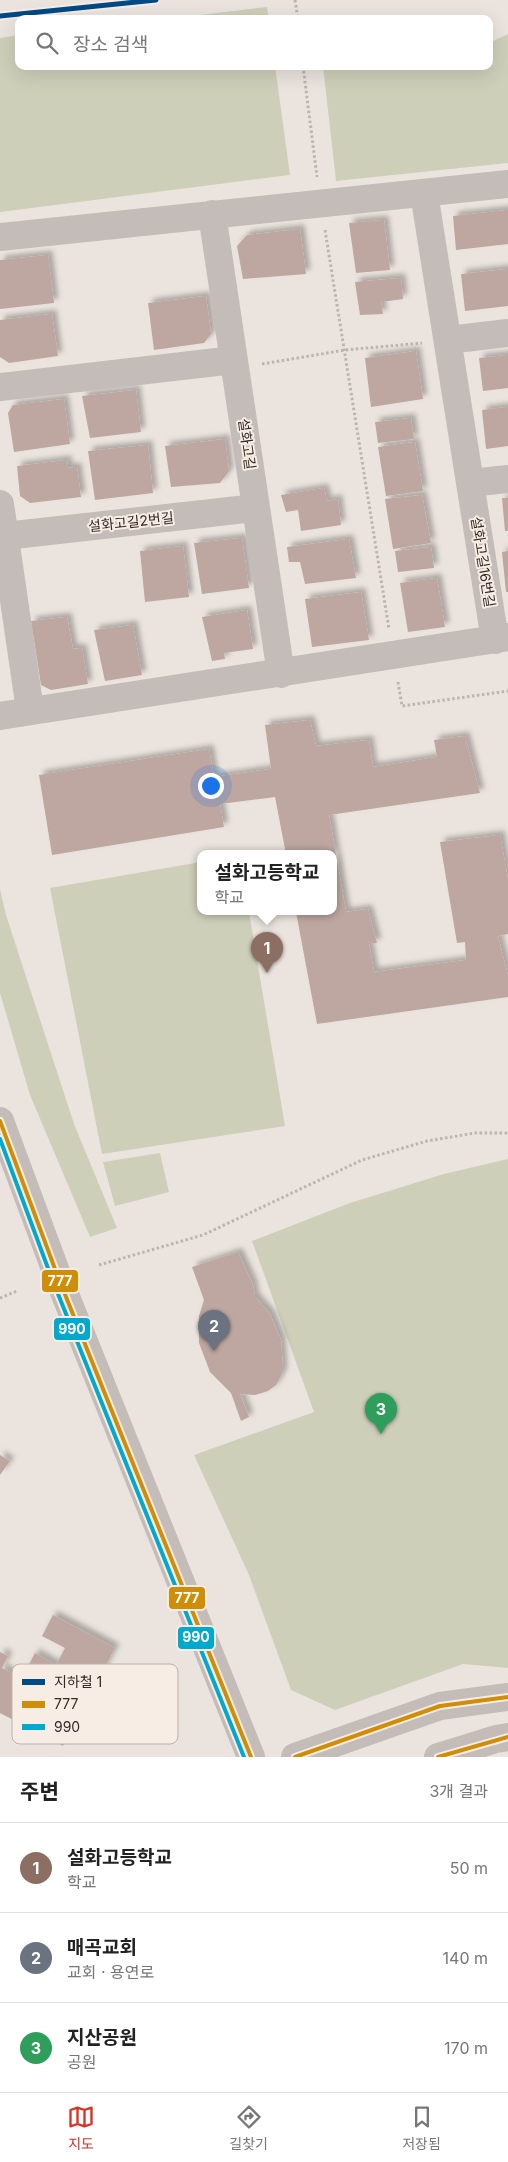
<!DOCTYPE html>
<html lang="ko">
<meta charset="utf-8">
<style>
body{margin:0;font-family:Inter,"Noto Sans KR",sans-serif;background:#f6f6f6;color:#222}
.you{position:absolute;left:210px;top:785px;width:18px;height:18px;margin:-12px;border:4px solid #fff;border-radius:50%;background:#1a73e8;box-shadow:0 0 0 8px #1a73e833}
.badge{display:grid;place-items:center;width:32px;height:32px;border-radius:50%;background:#d93025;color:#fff;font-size:16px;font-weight:700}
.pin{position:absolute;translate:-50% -41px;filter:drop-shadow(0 1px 2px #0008)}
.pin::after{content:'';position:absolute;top:26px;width:18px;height:15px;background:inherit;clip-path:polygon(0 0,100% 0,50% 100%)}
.popup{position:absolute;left:197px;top:850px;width:140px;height:65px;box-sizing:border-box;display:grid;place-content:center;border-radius:10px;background:#fff;filter:drop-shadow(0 1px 4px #0005);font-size:16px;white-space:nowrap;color:#767676}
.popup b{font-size:19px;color:#222}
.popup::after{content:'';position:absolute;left:50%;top:100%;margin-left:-10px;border:10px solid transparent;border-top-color:#fff}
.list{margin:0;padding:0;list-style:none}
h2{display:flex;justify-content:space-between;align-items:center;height:65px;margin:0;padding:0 20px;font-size:21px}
h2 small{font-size:16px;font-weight:400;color:#767676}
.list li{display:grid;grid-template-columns:32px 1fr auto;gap:15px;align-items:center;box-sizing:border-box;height:90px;padding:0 20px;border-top:1px solid #e0e0e0}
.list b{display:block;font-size:19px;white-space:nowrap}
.list p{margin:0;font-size:16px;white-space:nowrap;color:#767676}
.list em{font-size:16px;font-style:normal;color:#767676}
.icon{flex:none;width:28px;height:28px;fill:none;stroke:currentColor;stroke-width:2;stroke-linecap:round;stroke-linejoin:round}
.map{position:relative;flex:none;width:508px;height:1757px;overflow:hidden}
.search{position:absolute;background:#fff;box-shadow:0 5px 20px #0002;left:15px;right:15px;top:15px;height:55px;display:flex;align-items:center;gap:12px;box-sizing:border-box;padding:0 18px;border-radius:10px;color:#767676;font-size:19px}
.sheet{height:335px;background:#fff}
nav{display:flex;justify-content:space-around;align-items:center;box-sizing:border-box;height:70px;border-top:1px solid #e0e0e0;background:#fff;font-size:14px;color:#767676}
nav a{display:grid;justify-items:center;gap:2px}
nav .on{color:#d93025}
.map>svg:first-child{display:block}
</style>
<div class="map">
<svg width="508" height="1757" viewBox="0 0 508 1757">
<defs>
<filter id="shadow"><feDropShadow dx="4.5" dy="-4.5" stdDeviation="2.5" flood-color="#0004"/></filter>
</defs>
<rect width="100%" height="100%" fill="#ebe4de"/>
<path fill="#cecfb9" d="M267,7l2,12h-103z
M508,34v129l-172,18 -13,-115h166v-23z
M19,35v31h256l15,109 -290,37v-174z
M201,862v50h48l36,214 -183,28 -52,-266z
M0,889l6,26 68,209 43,104 -27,9 -60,-142 -30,-102z
M160,1153l9,39 -54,14 -12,-44z
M508,1159v509l-45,-4 -128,46 -44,-20 -42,-115 -55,-120 120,-43 -62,-171 98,-38 94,-29z"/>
<path fill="#bea7a1" filter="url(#shadow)" d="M508,210v34l-52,6 -3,-34z
M384,220l6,50 -34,3 -7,-50z
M300,229l6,45 -63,5 -6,-33 10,-11z
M48,255l6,48 -54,6v-49z
M508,269v37l-43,5 -4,-37z
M401,278l2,21 -22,3 2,12 -23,1 -5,-33z
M206,296l5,38 -7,9 -50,7 -6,-47z
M52,314l6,42 -49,7 -9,-6v-37z
M416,351l7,48 -52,8 -6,-49z
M508,355v33l-25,3 -4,-33z
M136,390l5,42 -51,6 -8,-42z
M64,399l6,45 -56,8 -6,-39 5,-8z
M508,407v39l-22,3 -4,-39z
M411,418l3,21 -36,4 -3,-21z
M225,439l4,32 -9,12 -49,4 -6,-41z
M415,442l8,49 -37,5 -8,-49z
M148,445l5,48 -58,7 -7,-49z
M67,460l1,8 9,-1 4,30 -51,6 -10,-7 -3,-30z
M324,488l3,13 11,-2 3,26 -40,6 -3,-21 -12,2 -5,-17z
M422,495l9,48 -38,6 -8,-50z
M502,498h6v33h-3z
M242,538l7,50 -47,6 -8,-51z
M349,539l7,39 -51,6 -5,-22h-11l-2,-15z
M183,546l6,51 -44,5 -5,-51z
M431,547l3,21 -36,4 -3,-21z
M508,551v41h-2l-4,-40z
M437,578l8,49 -37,5 -8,-49z
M361,592l8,48 -57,7 -7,-48z
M247,610l6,39 -29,4 1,6 -13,2 -10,-44z
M67,617l6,32 9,-1 6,36 -37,6 -10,-5 -10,-64z
M133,625l9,50 -37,6 -11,-51z
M310,720l6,26 53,-6 4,27 64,-10 -3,-17 31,-4 15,57 -151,22 17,97 22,-3 9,34 -8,1 5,28 92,-12 -1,-18 -8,1 -17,-101 60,-7 8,44v55l-10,2 10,40v21l-191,27 -21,-112h37v-58h-47l-11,-57 -55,7 4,23 -172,28 -13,-80 170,-26 5,28 57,-8 -6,-44z
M238,1252l15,33 2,12 15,17 11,26 2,30 -1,4 -6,11 -8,6 -13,4 -15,-1 9,23 -8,4 -10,-28 -21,-21 -11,-29v-27l5,-16 -12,-33z
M0,1455l10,6 -10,14z
M53,1615l62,33 -52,98 -63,-33v-61l8,4 -6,12 20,10 13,-25 21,12 9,-17 -23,-12z"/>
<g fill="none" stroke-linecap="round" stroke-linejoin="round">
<path stroke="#bcb4b0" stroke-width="3" stroke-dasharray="2.5 2.5" stroke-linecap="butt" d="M295,0l3,19
M303,66l14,111
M325,230l64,399
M262,364l83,-14 77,-7
M398,682l4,24 106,-15
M99,1265l104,-30 159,-75 65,-19 48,-8h33
M0,1298l17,-7"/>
<path stroke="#c3bcb8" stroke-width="28" d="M424,193l71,447
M212,214l69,460
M0,237l508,-53
M448,340l60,-7
M0,387l234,-27
M471,483l37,-4
M0,504l30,206
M5,536l251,-28
M0,716l508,-79"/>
<path stroke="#c3bcb8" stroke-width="28" d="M0,1121l58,156 193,480
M295,1757l145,-51 68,-9
M438,1757l58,-18 12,-2"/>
<g stroke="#f8ede5" stroke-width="8">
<path id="bus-1" d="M0,1121l58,156 193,480
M295,1757l145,-51 68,-9
M438,1757l70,-20"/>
</g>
<g stroke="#f8ede5" stroke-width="8">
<path id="bus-2" d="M0,1139l52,140 192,478"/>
</g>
<use href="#bus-1" stroke="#d08d08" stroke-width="4"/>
<use href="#bus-2" stroke="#00a9ce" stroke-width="4"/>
<g stroke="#f8ede5" stroke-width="9">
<path id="metro-1" d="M0,16l156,-16"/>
</g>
<use href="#metro-1" stroke="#004a85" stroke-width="5"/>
</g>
<g text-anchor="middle" stroke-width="4" stroke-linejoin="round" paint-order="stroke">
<g font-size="14" fill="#342927" stroke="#f8ede5">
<text transform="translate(247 444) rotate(82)" y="5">설화고길</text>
<text transform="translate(131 522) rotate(-6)" y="5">설화고길2번길</text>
<text transform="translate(483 562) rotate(81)" y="5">설화고길16번길</text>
</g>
</g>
<rect x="12" y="1664" width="166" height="80" rx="8" fill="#f8ede5" stroke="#bdb2ac" stroke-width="1"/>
<rect x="22" y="1679" width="23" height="6" fill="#004a85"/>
<rect x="22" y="1701" width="23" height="7" fill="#d08d08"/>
<rect x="22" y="1724" width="23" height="6" fill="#00a9ce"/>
<g font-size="14" fill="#342927">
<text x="54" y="1687">지하철 1</text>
<text x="54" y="1709">777</text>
<text x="54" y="1732">990</text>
</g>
<g stroke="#f8ede5" stroke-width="2">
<rect x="41" y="1269" width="38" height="24" rx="5" fill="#d08d08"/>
<rect x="53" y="1317" width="38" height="24" rx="5" fill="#00a9ce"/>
<rect x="168" y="1586" width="38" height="24" rx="5" fill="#d08d08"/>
<rect x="177" y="1626" width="38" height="24" rx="5" fill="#00a9ce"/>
</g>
<g font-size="14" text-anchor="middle" font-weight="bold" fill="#fff">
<text x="60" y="1286">777</text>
<text x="72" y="1334">990</text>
<text x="187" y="1603">777</text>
<text x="196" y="1642">990</text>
</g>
</svg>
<div class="you"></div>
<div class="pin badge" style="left:267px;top:973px;background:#8d6e63">1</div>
<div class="popup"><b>설화고등학교</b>학교</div>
<div class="pin badge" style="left:214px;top:1351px;background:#6b7280">2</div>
<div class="pin badge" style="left:381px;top:1434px;background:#2e9e5b">3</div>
<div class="search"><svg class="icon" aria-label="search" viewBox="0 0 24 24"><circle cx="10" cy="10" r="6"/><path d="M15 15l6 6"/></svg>장소 검색</div>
</div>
<section class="sheet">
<h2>주변<small>3개 결과</small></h2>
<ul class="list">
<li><span class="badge" style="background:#8d6e63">1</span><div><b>설화고등학교</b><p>학교</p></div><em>50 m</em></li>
<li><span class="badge" style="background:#6b7280">2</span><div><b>매곡교회</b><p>교회 · 용연로</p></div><em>140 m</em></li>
<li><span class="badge" style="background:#2e9e5b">3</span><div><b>지산공원</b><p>공원</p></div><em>170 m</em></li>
</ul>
</section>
<nav>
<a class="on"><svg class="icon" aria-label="map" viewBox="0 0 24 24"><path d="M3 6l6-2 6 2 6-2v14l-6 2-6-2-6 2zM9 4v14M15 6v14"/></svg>지도</a>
<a><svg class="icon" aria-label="directions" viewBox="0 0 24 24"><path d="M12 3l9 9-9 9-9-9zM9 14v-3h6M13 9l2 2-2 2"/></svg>길찾기</a>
<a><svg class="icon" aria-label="saved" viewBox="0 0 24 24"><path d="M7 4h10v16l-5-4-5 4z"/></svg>저장됨</a>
</nav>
